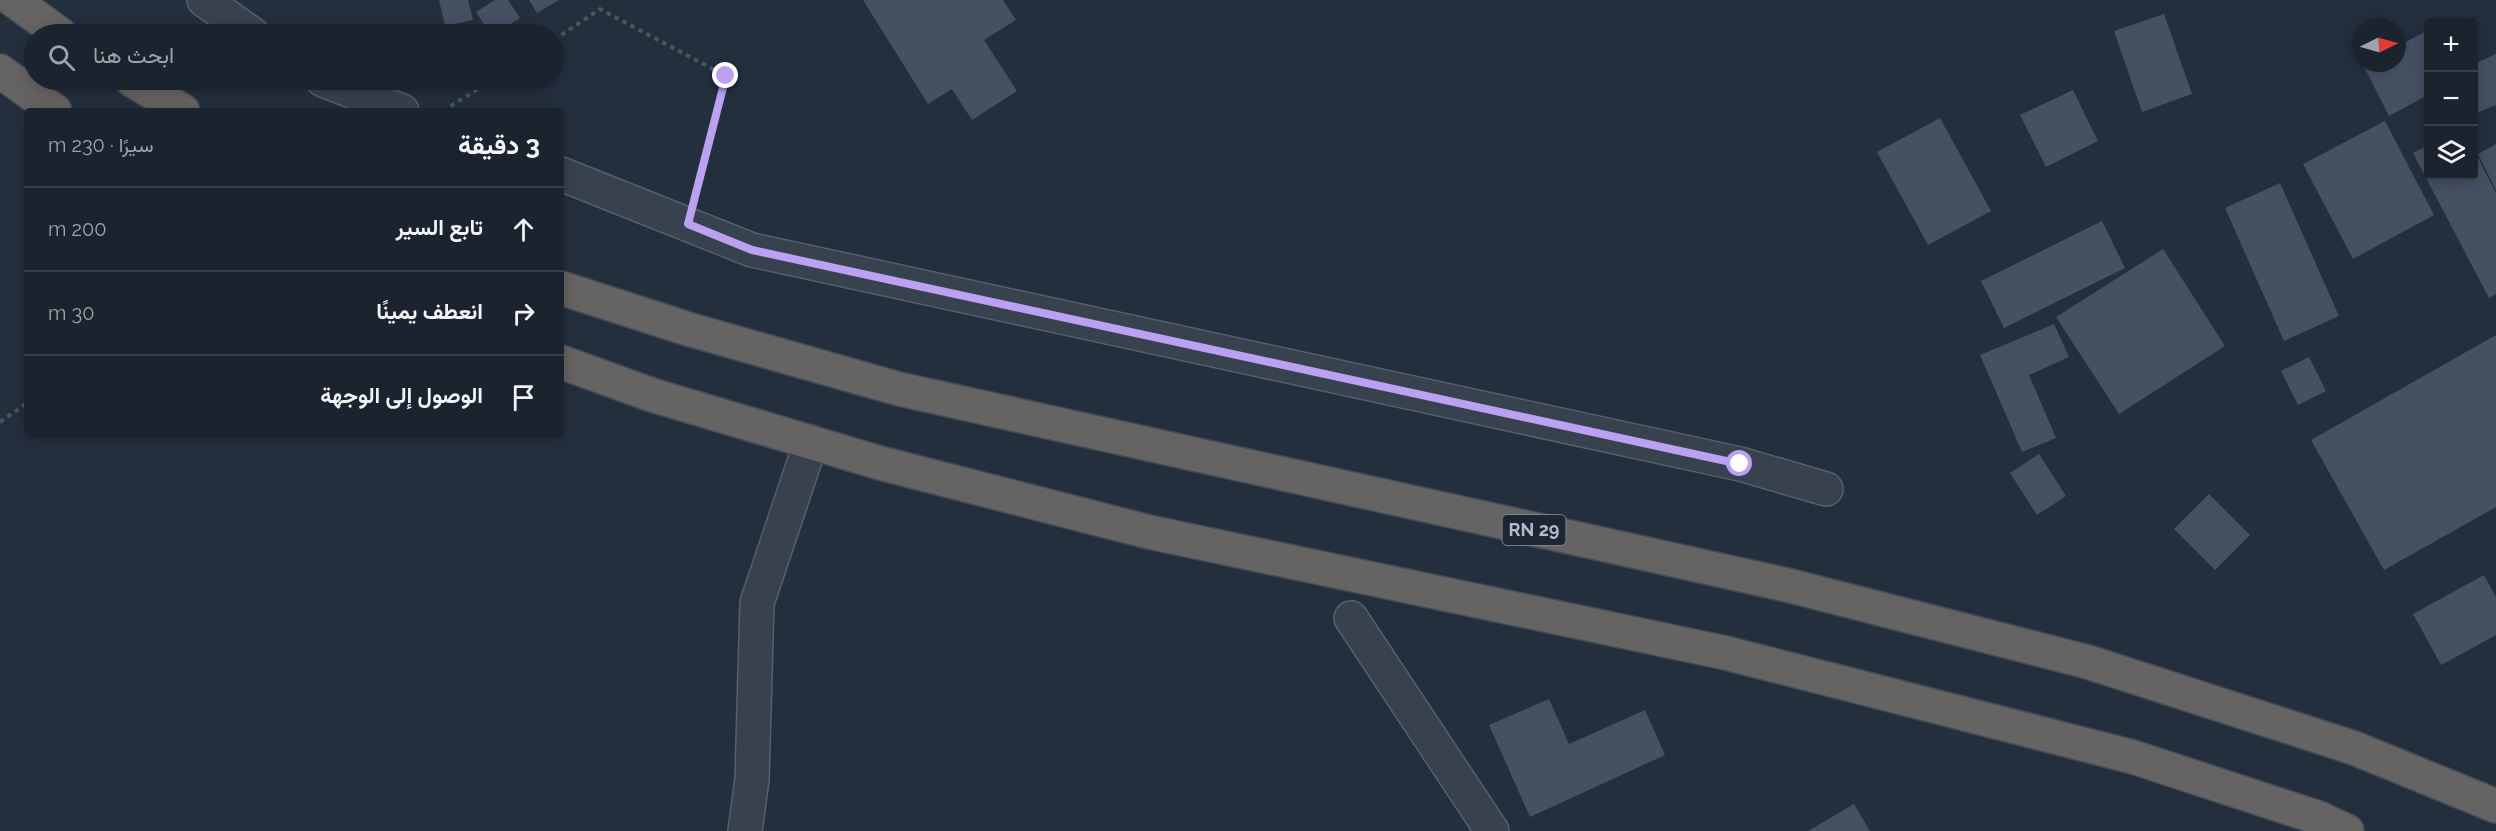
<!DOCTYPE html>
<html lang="ar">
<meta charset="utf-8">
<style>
body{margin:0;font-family:Raleway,Vazirmatn,sans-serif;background:#242b36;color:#f1f3f6;direction:rtl}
.controls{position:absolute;right:18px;top:18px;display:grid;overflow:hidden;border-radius:6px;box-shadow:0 3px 15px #0003}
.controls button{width:54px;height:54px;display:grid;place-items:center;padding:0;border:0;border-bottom:2px solid #39404a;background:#1b232e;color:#f1f3f6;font:30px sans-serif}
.compass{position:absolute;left:2352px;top:18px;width:54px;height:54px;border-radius:50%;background:#1b232e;box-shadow:0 3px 15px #0003;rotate:85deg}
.stop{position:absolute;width:18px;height:18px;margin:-14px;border:4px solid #bca0f2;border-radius:50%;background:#fff}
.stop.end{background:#bca0f2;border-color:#fff;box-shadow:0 2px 6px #0008}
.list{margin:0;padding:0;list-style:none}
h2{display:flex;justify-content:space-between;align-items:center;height:78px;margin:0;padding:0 24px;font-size:26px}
h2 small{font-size:20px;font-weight:400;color:#a0a4aa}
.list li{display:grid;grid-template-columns:39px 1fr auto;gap:18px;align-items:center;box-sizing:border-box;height:84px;padding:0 24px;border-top:2px solid #39404a}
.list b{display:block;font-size:22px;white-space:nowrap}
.list em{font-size:20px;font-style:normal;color:#a0a4aa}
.icon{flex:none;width:33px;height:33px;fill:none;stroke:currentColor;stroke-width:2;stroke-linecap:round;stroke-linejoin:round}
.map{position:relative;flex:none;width:2496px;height:831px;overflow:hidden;direction:ltr}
.search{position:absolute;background:#1b232e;box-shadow:0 3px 15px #0003;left:24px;top:24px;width:540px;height:66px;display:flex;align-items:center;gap:15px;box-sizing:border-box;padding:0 21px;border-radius:33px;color:#a0a4aa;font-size:22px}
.panel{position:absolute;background:#1b232e;box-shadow:0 3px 15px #0003;left:24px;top:108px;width:540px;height:330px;border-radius:6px;direction:rtl}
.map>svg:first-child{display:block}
</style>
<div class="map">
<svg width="2496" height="831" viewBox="0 0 2496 831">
<rect width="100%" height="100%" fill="#242f3e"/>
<path fill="#455162" d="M439,0h29l5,20 -28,6z
M495,0h13l12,18 -25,16h-5l-14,-22z
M529,0h30l-22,13z
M863,0h140l13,20 -32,20 33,51 -45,29 -20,-31 -24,15z
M2164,14l28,80 -50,18 -28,-81z
M2428,30v65l-39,21 -26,-51 4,-2h30v-16z
M2496,54v51l-22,9v-50z
M2073,90l25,51 -52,26 -26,-52z
M1940,118l51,93 -63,34 -51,-93z
M2385,121l49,94 -81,44 -50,-95z
M2496,144v46l-18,-36z
M2428,145v31h46v-26l22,43v101l-7,4 -76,-145z
M2280,183l59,133 -55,25 -59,-133z
M2102,221l23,47 -121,60 -23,-47z
M2163,249l62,97 -106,68 -63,-97z
M2054,324l15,33 -40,18 27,63 -34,14 -42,-97z
M2496,335v172l-112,63 -73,-130z
M2309,357l17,34 -28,14 -17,-34z
M2039,454l27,42 -29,19 -27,-42z
M2209,494l41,41 -35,35 -41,-41z
M2484,575l12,22v38l-55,30 -28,-51z
M1549,699l20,45 76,-34 20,45 -135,62 -41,-92z
M1854,804l16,27h-62z"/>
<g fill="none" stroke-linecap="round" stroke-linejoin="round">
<g stroke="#565f6c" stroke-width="36">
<path id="minor" d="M204,0l48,34
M323,80l79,31
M561,174l191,76 988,214 86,25
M1351,618l141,213
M745,831l7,-52 5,-176 54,-161"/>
</g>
<g stroke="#434c59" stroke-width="36">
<path id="trunk" d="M13,0l47,34
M0,71l55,40
M132,80l51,31
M561,288l127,41 211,60 888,196 301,77 266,86 142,58
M561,362l91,33 228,68 269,69 577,121 407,104 186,61 28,13"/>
</g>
<path stroke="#44595c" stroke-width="4" stroke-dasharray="4.5 4.5" stroke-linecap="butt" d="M554,40l46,-31 126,67 -30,115
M443,111l49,-31
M0,422l27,-19"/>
<use href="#minor" stroke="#38414e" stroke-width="33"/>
<use href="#trunk" stroke="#656462" stroke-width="33"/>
</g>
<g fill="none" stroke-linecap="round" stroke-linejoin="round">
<path stroke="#bca0f2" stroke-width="8" d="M726,76l-38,148 64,26 988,214"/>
</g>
<g text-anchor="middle" stroke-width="5" stroke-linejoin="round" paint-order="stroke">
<rect fill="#1d2633" stroke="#878f9c" stroke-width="1.5" x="1502.5" y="515" width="63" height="30" rx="4.5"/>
<g font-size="18" font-weight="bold" fill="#b4bcc9">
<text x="1534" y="536">RN 29</text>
</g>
</g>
</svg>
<div class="controls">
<button>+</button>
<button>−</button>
<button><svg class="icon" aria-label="layers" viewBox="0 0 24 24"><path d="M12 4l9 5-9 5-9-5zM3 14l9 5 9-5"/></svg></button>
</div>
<svg class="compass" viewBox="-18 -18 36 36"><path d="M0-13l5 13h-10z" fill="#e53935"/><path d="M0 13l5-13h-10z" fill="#a0a4aa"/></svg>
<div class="stop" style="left:1740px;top:464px"></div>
<div class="stop end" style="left:726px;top:76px"></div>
<div class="search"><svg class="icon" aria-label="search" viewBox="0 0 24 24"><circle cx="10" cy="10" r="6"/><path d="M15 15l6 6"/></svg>ابحث هنا</div>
<section class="panel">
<h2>3 دقيقة<small>سيرًا · 230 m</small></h2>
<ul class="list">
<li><svg class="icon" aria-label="ahead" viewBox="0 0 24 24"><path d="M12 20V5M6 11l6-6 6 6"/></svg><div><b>تابع السير</b></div><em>200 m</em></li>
<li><svg class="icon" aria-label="right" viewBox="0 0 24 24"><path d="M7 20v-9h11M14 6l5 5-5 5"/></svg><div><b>انعطف يمينًا</b></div><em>30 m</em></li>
<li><svg class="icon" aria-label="arrive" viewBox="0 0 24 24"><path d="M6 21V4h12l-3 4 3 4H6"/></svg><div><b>الوصول إلى الوجهة</b></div></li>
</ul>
</section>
</div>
